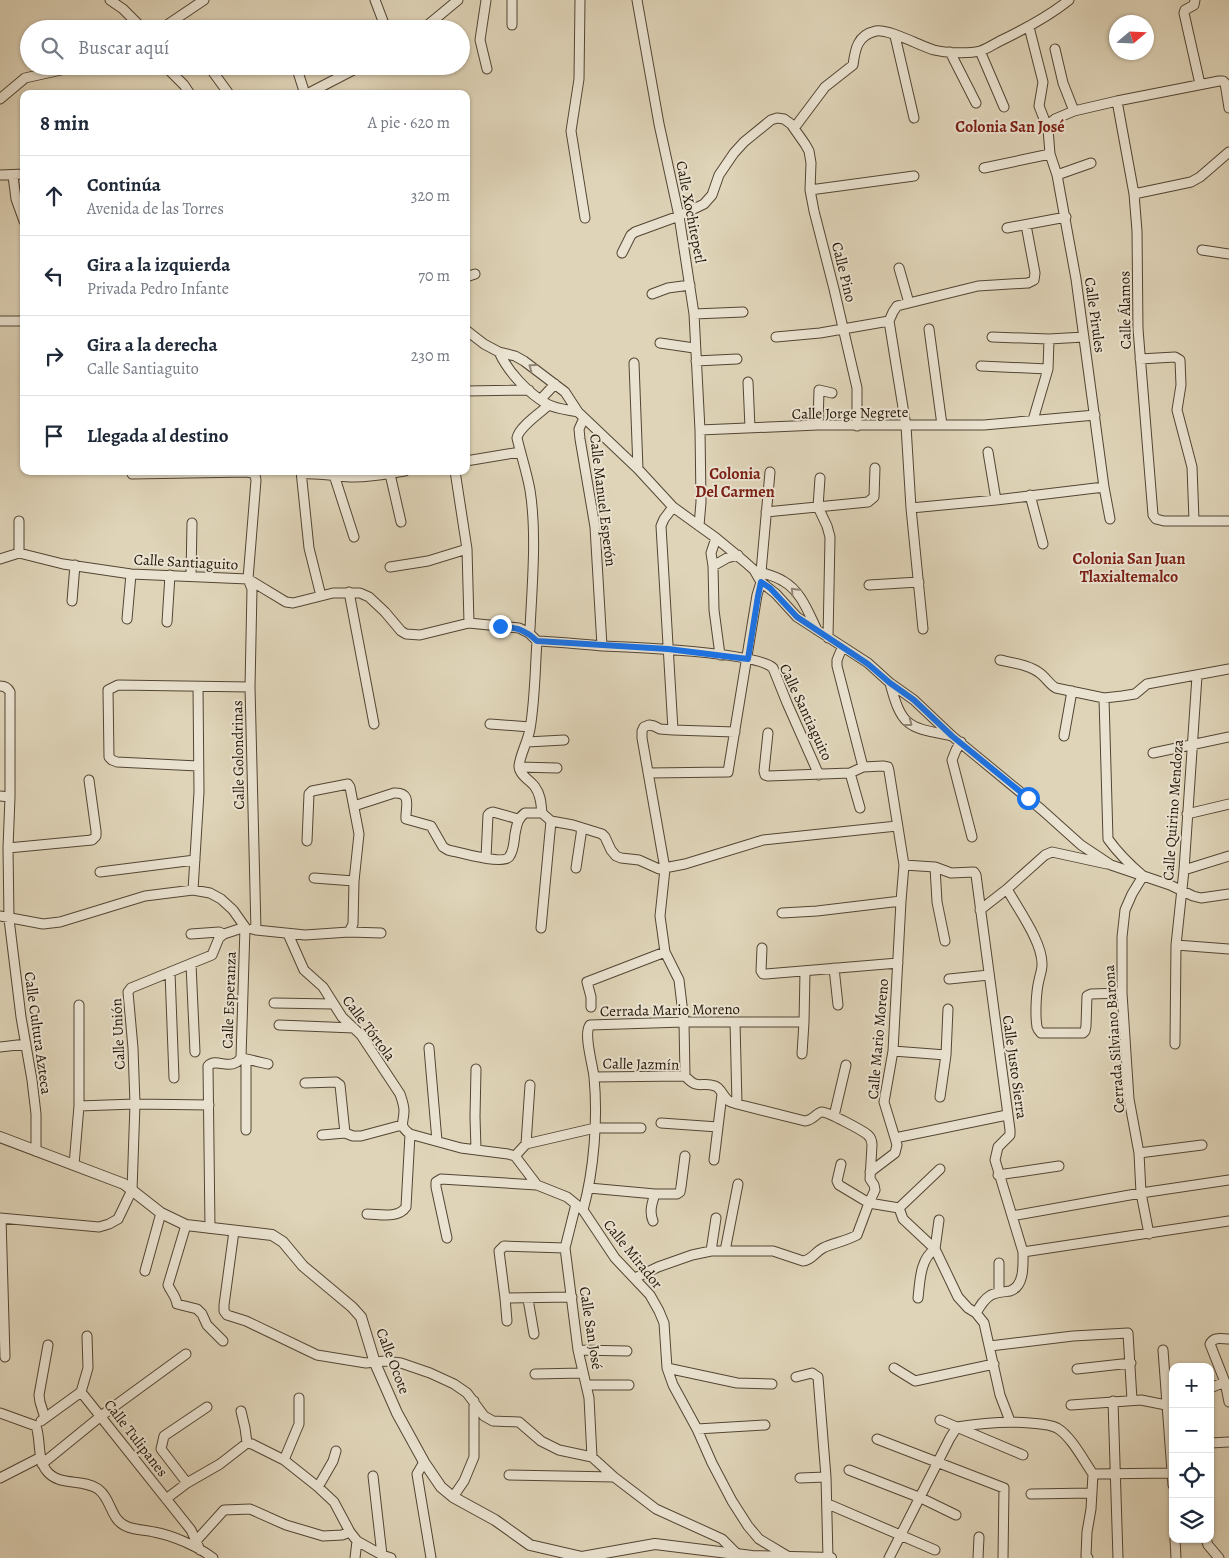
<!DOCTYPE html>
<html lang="es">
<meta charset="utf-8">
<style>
body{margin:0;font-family:Alegreya,serif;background:#f2f2f3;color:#1f2937}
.controls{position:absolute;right:15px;bottom:15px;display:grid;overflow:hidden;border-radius:10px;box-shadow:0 1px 4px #0004}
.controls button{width:45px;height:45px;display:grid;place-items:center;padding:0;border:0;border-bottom:1px solid #e0e1e3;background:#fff;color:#1f2937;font:25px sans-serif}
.compass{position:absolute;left:1109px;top:15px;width:45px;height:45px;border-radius:50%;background:#fff;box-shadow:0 1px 4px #0004;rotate:71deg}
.stop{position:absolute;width:15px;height:15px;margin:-11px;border:4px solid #1a73e8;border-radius:50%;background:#fff}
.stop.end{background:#1a73e8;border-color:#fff;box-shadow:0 1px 5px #0008}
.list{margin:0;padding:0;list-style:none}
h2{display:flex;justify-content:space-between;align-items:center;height:65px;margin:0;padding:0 20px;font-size:21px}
h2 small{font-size:16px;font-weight:400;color:#747a83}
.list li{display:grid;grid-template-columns:32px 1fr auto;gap:15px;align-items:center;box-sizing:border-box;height:80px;padding:0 20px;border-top:1px solid #e0e1e3}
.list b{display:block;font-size:19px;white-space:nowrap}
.list p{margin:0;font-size:16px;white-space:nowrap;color:#747a83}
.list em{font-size:16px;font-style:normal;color:#747a83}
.icon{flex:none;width:28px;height:28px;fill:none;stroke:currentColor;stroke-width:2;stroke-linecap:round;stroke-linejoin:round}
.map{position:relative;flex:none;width:1229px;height:1558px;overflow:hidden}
.search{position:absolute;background:#fff;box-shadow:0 1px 4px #0004;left:20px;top:20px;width:450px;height:55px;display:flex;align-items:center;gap:12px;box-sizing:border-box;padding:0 18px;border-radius:28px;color:#747a83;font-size:19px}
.panel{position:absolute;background:#fff;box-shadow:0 1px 4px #0004;left:20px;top:90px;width:450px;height:385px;border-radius:10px}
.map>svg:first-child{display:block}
</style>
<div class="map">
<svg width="1229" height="1558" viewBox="0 0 1229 1558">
<rect width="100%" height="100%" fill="#dfd4b8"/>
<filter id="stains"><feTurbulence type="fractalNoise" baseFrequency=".004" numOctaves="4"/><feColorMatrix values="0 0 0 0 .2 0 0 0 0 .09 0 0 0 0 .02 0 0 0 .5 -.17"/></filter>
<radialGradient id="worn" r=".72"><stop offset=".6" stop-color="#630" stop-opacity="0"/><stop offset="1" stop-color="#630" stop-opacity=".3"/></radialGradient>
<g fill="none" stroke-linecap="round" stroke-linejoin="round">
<g stroke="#534533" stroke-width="11">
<path id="minor" d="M110,0l13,9 20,20
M375,0l11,29
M486,0l-6,40 7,29
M512,0v25
M580,0l-1,79 -8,52 14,87
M637,0l22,124 20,92 15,98 6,116 1,72 -2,24
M1195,0l-1,5 -9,5 -1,3 16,71
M1029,27l14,55 -4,24 9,23
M161,29l43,-29
M423,29l35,-29
M895,36l19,82
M1055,49l8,34 11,28
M980,51l24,56
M950,52l26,51
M165,66l19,19 6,9
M214,66l-1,6 16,22
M296,66l9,28
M307,94l54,-28
M0,99l25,-21 54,-12
M1117,101l17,93 3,37 1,98 15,186 3,4 8,2h65
M795,127l30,-40 28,-22c2,-15 4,-30 23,-34 14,-2 44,15 58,19 12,3 34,4 46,1 7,-2 14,-7 20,-10 25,-12 48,-24 69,-41
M984,168l66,-14
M0,175l24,-1
M1057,175l34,-12
M13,176l3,23 8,22
M810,190l104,-14
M1134,194l57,-12 9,-5 29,-25
M1007,228l59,-11
M1202,250l27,4
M622,253l9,-18 4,-3 44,-16 25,-12 8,-9 7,-20 15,-22 10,-11 27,-22 6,-2 7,1 7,5 14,20 4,7 2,12 -1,27 4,21 20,78 23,99v38
M899,268l10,35
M466,277l9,-3
M652,294l16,-6 22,-3
M694,314l49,-2
M0,321h24
M889,321l17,105 5,82 12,121
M889,321l4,-9 4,-6 12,-3 69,-17 50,-3 6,-3 1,-7 -9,-48
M929,329l13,96
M466,330l18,14 15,8 16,4 9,5 41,31 13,20 60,57 35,38 43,31 29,24 9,8 7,12 15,12 21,23 71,46 22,20 24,17 38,36 90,74 39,35 30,20 59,20 23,11 8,2 28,-4
M776,337l44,-4 69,-12
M992,337l57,2 35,-2
M660,343l34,5
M499,352c9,20 29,41 48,52 9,5 22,6 31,8
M1140,359l35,-2 5,3 1,25 -4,25 15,57 2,53
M696,361l41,-2
M634,363l4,106
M981,366l67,3
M748,382l2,46
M466,391l63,-1
M541,399l14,-15
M584,418l-5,11 1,10 15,88 7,119
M1033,420l15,-51 1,-30
M818,425l1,-35 13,3
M700,430l118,-5h166l111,-10
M988,452l8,48
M466,461l54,-9
M301,471l8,77 12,48
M455,471l12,78 2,74
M132,474l115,-2 5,1 3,2 1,5 -8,99 4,10 -2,98 6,243
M302,474c16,-1 32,2 48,3 18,1 37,-3 55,-6
M390,474l11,48
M334,475l20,62
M1030,495l13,49
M673,507l-9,12 -3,7 12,204
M818,507l9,19 3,11 -2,101
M818,507l2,-29
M911,508l85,-8 108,-13
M766,512l102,-10 6,-5 1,-29
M1110,519l-6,-32 -28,-208 -19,-104 -7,-21 -2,-25 2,-6 5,-4 19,-8 43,-10 102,-20h4l2,2 4,25
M19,521v32
M716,538l-5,15 2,13 1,44 6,45
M19,553l44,11 68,10 117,5 38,23 7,1 40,-10h27l9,4 16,15 16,19 5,3 14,1 49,-12 50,5 10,5 8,8c22,1 44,3 65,5 29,1 155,6 171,22l14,35 32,72
M0,559l19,-6
M713,566l14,-8 11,-3
M390,567l38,-6 39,-12
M757,571c8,3 18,5 26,10 18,10 25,31 34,49
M191,576l1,-53
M869,585l50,-3
M349,592l25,132
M72,601l3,-36
M127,619l4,-45
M167,622l3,-47
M529,633l1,-4c2,-44 7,-95 0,-139 -3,-17 -9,-35 -13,-52 2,-11 23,-25 32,-33
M537,641c-2,29 -2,59 -7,88 -2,12 -10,26 -11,37 0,9 12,15 16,21 6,8 6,17 7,26
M842,648l-5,12v6l26,101
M1000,660c14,3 30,5 41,14 6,5 9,11 15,14l48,10 18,-2 13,-2 12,-10 82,-15
M890,683c12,46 19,44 62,53
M0,686c5,0 8,2 10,6v105l-2,51 1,71 12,98 11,63 4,34v37
M1104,698l4,141c10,14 21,25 35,37l-11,18 -7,16 -3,27v56l7,106 10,54 2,40 8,41
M490,724l40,3
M768,733l-4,38 1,4 3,1 82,-3 13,-6 20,-1 5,1 1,4 15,94 -3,36 -8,150 -9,51 11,36 2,7 -2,8 -25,19
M1064,736l8,-45
M527,742l37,-2
M961,742l-5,8 -4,10 20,77
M1153,753l76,-16
M198,766l-81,-4 -5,-2 -3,-3 -1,-67 10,-5 132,2
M519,767l38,1
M649,773l79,-1 29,-177 4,-13v-10l9,-100
M850,773l10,35
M0,796l10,1
M354,806l40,-13c19,-1 11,15 12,26l25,7 12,21 5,3c10,2 54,15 61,7 5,-6 5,-16 6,-23 2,-9 2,-15 10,-21h17
M542,813l9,8 22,4 29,9 3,3 6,13 5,6 5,2 18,2 20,9 26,-5 78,-24 134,-14
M1187,814l42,-10
M307,841l2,-47 3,-3 36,-7 2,3 9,47 -5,47 -1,43 -4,8
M8,848l84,-8 4,-4v-5l-7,-51
M486,858l2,-43 2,-2 3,-1 25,7
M904,865l31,2 16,6 23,-1 2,3 34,255v5l-12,12 -3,13 28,92c0,12 2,34 -13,39 -6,1 -13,1 -19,4 -7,4 -11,11 -15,18
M935,867l2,35 8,39
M576,868l6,-40
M1184,870l45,-14
M100,872l95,-12
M314,878l40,3
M1007,889c11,20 36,54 35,76 0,5 -2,10 -3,15 -3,12 -4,35 -2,47 1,3 1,3 4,6h42l2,-2 1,-5 1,-30 4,-2 31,-1
M193,890l6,-98 -1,-105
M980,910l27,-21 38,-34 7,-3 55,12
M782,913l35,-2 84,-10
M0,916l43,8 17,-2 85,-26 48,-6 17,3 11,6 12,11 12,17
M541,928l10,-107
M252,929l4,1 49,5 44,-3 32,1
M191,934l28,-2 5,2 21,-7
M288,934l16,36 19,17 19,30 19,18 39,59c2,6 4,11 4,17 0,12 -6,14 6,23l51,14 47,6 7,2 22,29
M1176,945l53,4
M762,948l-1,23 2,3h3l132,-11
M191,964l4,88
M834,968l4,37
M170,972l4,106
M949,979l40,-4
M274,1003l59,1
M591,1007v-10l-4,-15 78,-30
M735,1022l2,82
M279,1025l75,3
M1175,1044l1,-99 8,-75 13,-194
M0,1047l26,-3
M429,1048l8,93
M893,1051l53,4
M802,1054l2,-32 1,-50
M242,1058l26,6
M476,1069l-1,48 1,32
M685,1076l-1,-54 -5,-42 -14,-28 -5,-36 5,-47 -23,-131v-7l2,-4 5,-2 5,1 6,3 13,1 62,2
M594,1077l91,-1c14,15 15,5 30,10 6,2 8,11 14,15 2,1 5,2 8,3l68,17c9,-1 12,-9 17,-9 6,0 40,18 46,23 3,3 4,6 4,10l-2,34 4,6 1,5 -6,13 30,5 4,11 32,30 23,48 10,11 8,5 8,10 16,72 10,26
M305,1083l31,-1 4,3 5,48
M940,1097l6,-42 2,-46
M79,1106l56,-2 74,1
M834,1116l12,-51
M661,1123l57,4
M246,1130v-71
M322,1135l23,-2 8,3h8l41,-11
M895,1138l112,-23
M526,1144l4,-59
M1139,1153l63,-8
M515,1156l11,-12 69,-16h46
M714,1160l8,-66
M74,1165l5,-59v-101
M998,1175l61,-9
M589,1188l66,6h22l3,-2 1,-5 4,-31
M576,1204l-11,44 13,102 11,48 3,59
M899,1208l41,-39
M583,1210c11,-39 15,-92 11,-133 -1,-12 -11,-43 -4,-52l94,-3h120
M367,1214c12,0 31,5 39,-7l4,-73
M1012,1216l129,-23 88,-13
M0,1218l99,9 10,-3 9,-5 14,-29 3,-86 -2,-56 -5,-56 3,-4 81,-33 7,-17 5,-4
M1,1218l4,139
M653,1221c-4,-9 -1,-18 2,-27
M186,1225l-18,60c3,7 8,11 9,19l20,5 5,5 5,11 16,16
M210,1228l-2,-162c7,-8 18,2 27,-3 3,-1 4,-3 6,-5l4,-131
M234,1231l-10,74v6l3,4 19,6 71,34 49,8 19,-2 16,2 29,10 24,11 13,9 17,23 9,5 26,1 22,19 18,9 33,7 22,20 42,32 66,30 15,15
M447,1238l-11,-51v-5l5,-3 96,6 30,12 16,13 32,48 35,37 9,16 5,12 3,45 6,17 24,44 15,34 20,38 16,25 11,13 30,18
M565,1248l-61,-2 -5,5 6,47 67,-1
M711,1251l5,-33
M725,1251l13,-67
M1023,1252l206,-31
M999,1263v29
M145,1271l16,-58
M635,1278l23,-11 34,-12 19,-4h62l30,10c9,-1 12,-9 20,-13 11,-5 23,-7 34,-13l12,-32 -30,-18 -2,-4 4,-17
M505,1298l2,23
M918,1298c2,-17 2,-39 17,-49l4,-29
M528,1299l6,35
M1229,1339c-7,0 -15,-3 -19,5l15,38 4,20
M990,1346l83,-10 55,-3 4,67
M578,1350l49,1
M1163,1350l10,135
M667,1368l70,15 35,1
M894,1368l21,13 79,-17
M1077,1369l54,-6
M535,1374l48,-1
M796,1377l16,-4 6,4 8,100 2,81
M586,1385h43
M1210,1388l15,-6
M81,1392l110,138 9,20
M81,1392l7,-24 -1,-32
M1113,1401l5,157
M1071,1405l70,-5 25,5 7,-3
M241,1411l4,17 2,15
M0,1413l36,13c5,14 1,32 10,44 12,17 36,8 52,19 14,10 12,32 30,38 8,3 17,3 26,5 18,3 45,15 59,26
M45,1418l-5,-16 -1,-7 9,-50
M940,1420l83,35
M41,1421l40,-29
M957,1427c25,-4 48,-6 73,-4 9,1 19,1 27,5 14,8 27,33 36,46
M697,1429l68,-4
M877,1439l127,49 -1,70
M1210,1443l19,-1
M284,1460l15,-36v-26
M424,1462l-7,12 14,84
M42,1464l59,-48 85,-62
M849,1470l72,28 35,17
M1093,1474l80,-1
M509,1475l105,2
M373,1476l9,79
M0,1478l41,-21
M800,1478l26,-1
M187,1483l-26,-34 3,-13 43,-29
M318,1487l15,-26 3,-10
M1031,1494l61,-1
M453,1497l11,-16 10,-24v-56
M166,1499l21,-16 33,-19 27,-21 5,1 32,16 34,27 16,15 16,30 7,9 25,14 9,3
M828,1504l107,46
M1175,1539l1,19
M1206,1539l2,6 11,13
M196,1541l28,-31 26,-1 36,16 37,11 19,-1 8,-3
M355,1558l2,-17
M889,1558l61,-120 7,-11
M978,1558l1,-21
M1088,1558l-2,-2 1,-24 4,-23 2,-35"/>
</g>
<g stroke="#534533" stroke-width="12">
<path id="tertiary" d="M0,1137l124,47 37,29 25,12 86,10 11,7 20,24 49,41 9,10 14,46 22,50 27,49 17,25 12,10 42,23 35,25 52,12 73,-13 97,12 79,2"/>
</g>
<use href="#minor" stroke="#eae3d1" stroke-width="9"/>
<use href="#tertiary" stroke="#eae3d1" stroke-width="10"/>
</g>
<defs><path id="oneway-chevron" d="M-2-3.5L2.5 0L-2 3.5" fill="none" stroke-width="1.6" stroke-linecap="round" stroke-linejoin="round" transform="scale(1.25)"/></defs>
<g stroke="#918676">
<use href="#oneway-chevron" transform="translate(532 367) rotate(-144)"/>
<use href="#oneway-chevron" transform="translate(794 591) rotate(-133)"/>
<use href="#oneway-chevron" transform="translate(909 723) rotate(37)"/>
</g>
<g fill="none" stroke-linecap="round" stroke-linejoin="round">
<path stroke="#1a73e8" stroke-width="6" d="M500,626c17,2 24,3 37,15l131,8 80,10 10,-63 3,-14 9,6 27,29 71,47 22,19 24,17 38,36 76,62"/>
</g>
<g text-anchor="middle" stroke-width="4" stroke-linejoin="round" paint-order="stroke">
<g font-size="15" fill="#241507" stroke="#eae3d1">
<text transform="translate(691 212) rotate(79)" y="5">Calle Xochitepetl</text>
<text transform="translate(844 272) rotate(76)" y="5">Calle Pino</text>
<text transform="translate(1125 310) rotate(-91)" y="5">Calle Álamos</text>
<text transform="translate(1095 315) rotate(82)" y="5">Calle Pirules</text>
<text transform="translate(850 413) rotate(-1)" y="5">Calle Jorge Negrete</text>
<text transform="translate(603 500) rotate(83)" y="5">Calle Manuel Esperón</text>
<text transform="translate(186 562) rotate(3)" y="5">Calle Santiaguito</text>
<text transform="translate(806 712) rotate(65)" y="5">Calle Santiaguito</text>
<text transform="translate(238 755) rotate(-91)" y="5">Calle Golondrinas</text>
<text transform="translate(1173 810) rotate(-86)" y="5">Calle Quirino Mendoza</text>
<text transform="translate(229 1000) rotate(-88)" y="5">Calle Esperanza</text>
<text transform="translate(670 1010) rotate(-1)" y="5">Cerrada Mario Moreno</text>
<text transform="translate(369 1028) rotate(53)" y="5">Calle Tórtola</text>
<text transform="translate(38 1033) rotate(82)" y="5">Calle Cultura Azteca</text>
<text transform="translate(118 1034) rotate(-93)" y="5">Calle Unión</text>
<text transform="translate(878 1039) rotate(-85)" y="5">Calle Mario Moreno</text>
<text transform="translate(1114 1039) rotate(-94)" y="5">Cerrada Silviano Barona</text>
<text transform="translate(641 1064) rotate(1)" y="5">Calle Jazmín</text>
<text transform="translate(1015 1067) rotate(82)" y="5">Calle Justo Sierra</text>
<text transform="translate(633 1254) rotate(51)" y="5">Calle Mirador</text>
<text transform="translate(591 1328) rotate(81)" y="5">Calle San José</text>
<text transform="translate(393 1361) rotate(69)" y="5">Calle Ocote</text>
<text transform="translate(136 1438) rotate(52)" y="5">Calle Tulipanes</text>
</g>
<g font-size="16" font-weight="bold" fill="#7a1f14" stroke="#eae3d1">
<text x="1010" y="132">Colonia San José</text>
<text x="735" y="479">Colonia<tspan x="735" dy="18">Del Carmen</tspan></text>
<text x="1129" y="564">Colonia San Juan<tspan x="1129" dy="18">Tlaxialtemalco</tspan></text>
</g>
</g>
<rect width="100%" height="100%" filter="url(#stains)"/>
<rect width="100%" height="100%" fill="url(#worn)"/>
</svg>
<div class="controls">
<button>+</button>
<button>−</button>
<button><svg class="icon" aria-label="locate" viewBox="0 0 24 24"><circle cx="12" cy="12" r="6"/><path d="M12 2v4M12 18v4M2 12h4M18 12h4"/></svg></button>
<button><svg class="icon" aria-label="layers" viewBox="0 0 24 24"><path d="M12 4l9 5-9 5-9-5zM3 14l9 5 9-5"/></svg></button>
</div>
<svg class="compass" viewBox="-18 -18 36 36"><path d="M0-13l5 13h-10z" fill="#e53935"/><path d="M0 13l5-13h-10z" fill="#747a83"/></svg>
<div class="stop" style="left:1028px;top:798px"></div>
<div class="stop end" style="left:500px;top:626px"></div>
<div class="search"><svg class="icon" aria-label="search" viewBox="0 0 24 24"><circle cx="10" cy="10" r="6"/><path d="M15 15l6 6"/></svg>Buscar aquí</div>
<section class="panel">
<h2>8 min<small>A pie · 620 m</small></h2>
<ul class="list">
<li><svg class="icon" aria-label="ahead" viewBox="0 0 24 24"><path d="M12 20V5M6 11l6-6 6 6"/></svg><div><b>Continúa</b><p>Avenida de las Torres</p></div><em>320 m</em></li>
<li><svg class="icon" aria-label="left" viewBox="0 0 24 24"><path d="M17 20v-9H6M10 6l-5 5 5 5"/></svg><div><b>Gira a la izquierda</b><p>Privada Pedro Infante</p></div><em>70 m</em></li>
<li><svg class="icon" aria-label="right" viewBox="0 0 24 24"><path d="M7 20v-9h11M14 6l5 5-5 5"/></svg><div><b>Gira a la derecha</b><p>Calle Santiaguito</p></div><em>230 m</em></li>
<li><svg class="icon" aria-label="arrive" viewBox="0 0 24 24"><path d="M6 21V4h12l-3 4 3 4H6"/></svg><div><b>Llegada al destino</b></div></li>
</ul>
</section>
</div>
